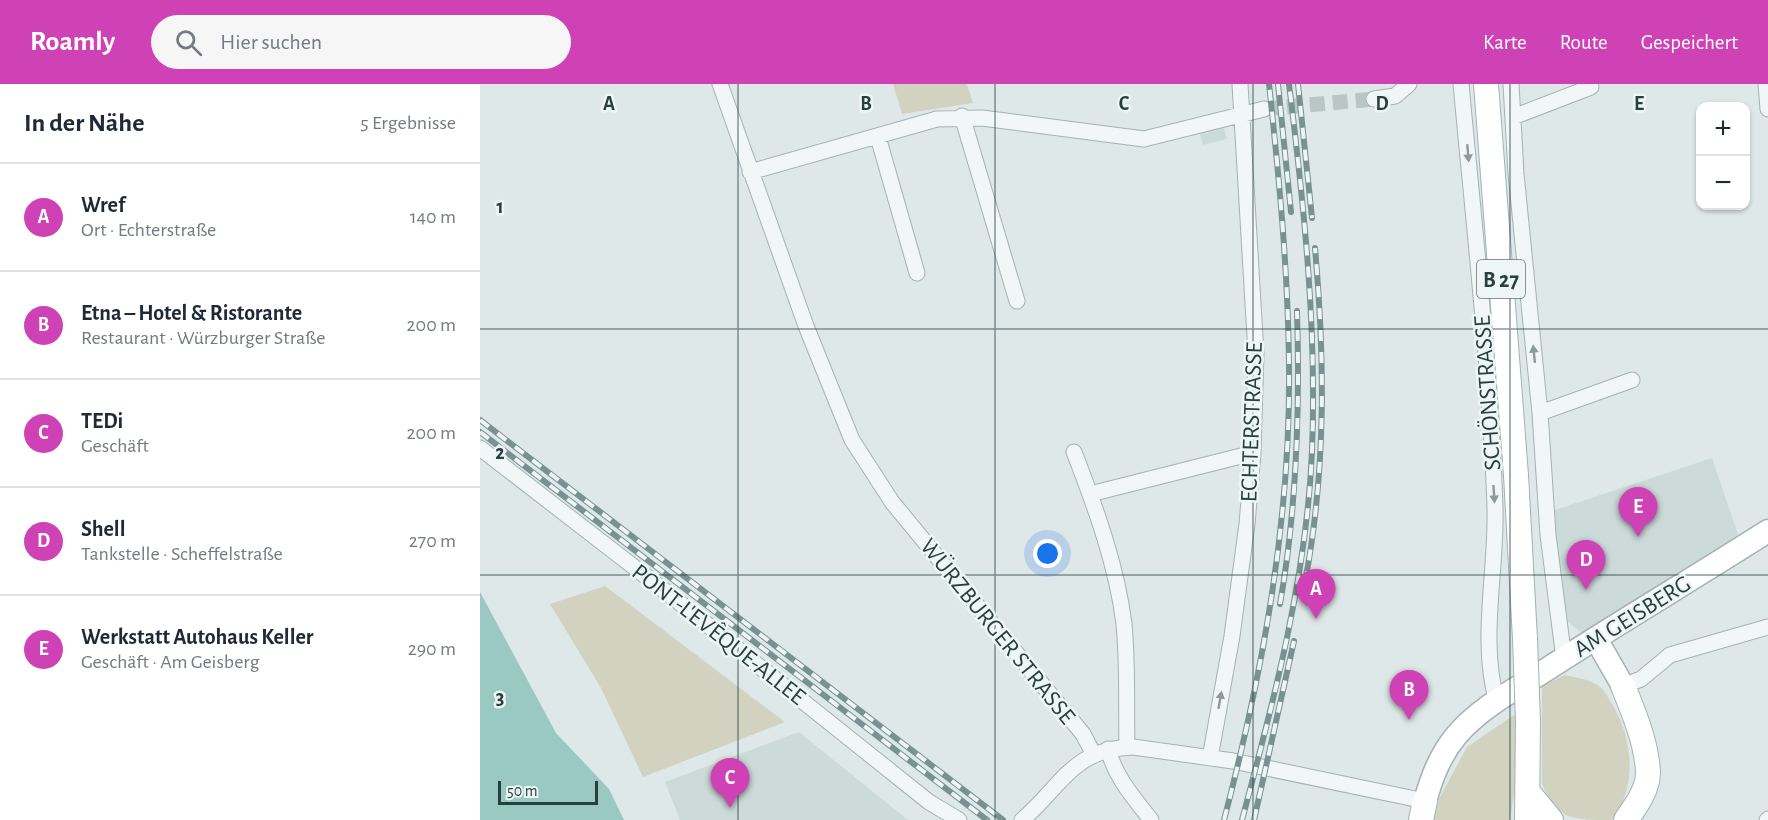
<!DOCTYPE html>
<html lang="de">
<meta charset="utf-8">
<style>
body{margin:0;font-family:"Alegreya Sans",sans-serif;background:#f6f6f7;color:#1f2937}
.controls{position:absolute;right:18px;top:18px;display:grid;overflow:hidden;border-radius:12px;box-shadow:0 2px 4px #0004}
.controls button{width:54px;height:54px;display:grid;place-items:center;padding:0;border:0;border-bottom:2px solid #e0e1e3;background:#fff;color:#1f2937;font:30px sans-serif}
.scale{position:absolute;left:18px;bottom:15px;width:100px;box-sizing:border-box;padding-left:6px;border:3px solid #283f3f;border-top:0;font-size:16px;line-height:21px;white-space:nowrap;color:#283f3f;-webkit-text-stroke:4px #eef6f5;paint-order:stroke}
.you{position:absolute;left:568px;top:470px;width:21px;height:21px;margin:-15px;border:4px solid #fff;border-radius:50%;background:#1a73e8;box-shadow:0 0 0 9px #1a73e833}
.badge{display:grid;place-items:center;width:39px;height:39px;border-radius:50%;background:#cf42b5;color:#fff;font-size:20px;font-weight:700}
.pin{position:absolute;translate:-50% -50px;filter:drop-shadow(0 2px 3px #0008)}
.pin::after{content:'';position:absolute;top:32px;width:21px;height:18px;background:inherit;clip-path:polygon(0 0,100% 0,50% 100%)}
.list{margin:0;padding:0;list-style:none}
h2{display:flex;justify-content:space-between;align-items:center;height:78px;margin:0;padding:0 24px;font-size:26px}
h2 small{font-size:20px;font-weight:400;color:#747a83}
.list li{display:grid;grid-template-columns:39px 1fr auto;gap:18px;align-items:center;box-sizing:border-box;height:108px;padding:0 24px;border-top:2px solid #e0e1e3}
.list b{display:block;font-size:22px;white-space:nowrap}
.list p{margin:0;font-size:20px;white-space:nowrap;color:#747a83}
.list em{font-size:20px;font-style:normal;color:#747a83}
.icon{flex:none;width:33px;height:33px;fill:none;stroke:currentColor;stroke-width:2;stroke-linecap:round;stroke-linejoin:round}
.map{position:relative;flex:none;width:1288px;height:736px;overflow:hidden}
header{display:flex;align-items:center;gap:36px;box-sizing:border-box;height:84px;padding:0 30px;background:#cf42b5;color:#fff}
header strong{font-size:28px}
nav{display:flex;gap:33px;margin-inline-start:auto;font-size:21px}
.search{width:420px;height:54px;background:#f6f6f7;display:flex;align-items:center;gap:15px;box-sizing:border-box;padding:0 21px;border-radius:33px;color:#747a83;font-size:22px}
main{display:flex}
aside{flex:1;background:#fff}
.map>svg:first-child{display:block}
</style>
<header>
<strong>Roamly</strong>
<div class="search"><svg class="icon" aria-label="search" viewBox="0 0 24 24"><circle cx="10" cy="10" r="6"/><path d="M15 15l6 6"/></svg>Hier suchen</div>
<nav><a>Karte</a><a>Route</a><a>Gespeichert</a></nav>
</header>
<main>
<aside>
<h2>In der Nähe<small>5 Ergebnisse</small></h2>
<ul class="list">
<li><span class="badge">A</span><div><b>Wref</b><p>Ort · Echterstraße</p></div><em>140 m</em></li>
<li><span class="badge">B</span><div><b>Etna – Hotel &amp; Ristorante</b><p>Restaurant · Würzburger Straße</p></div><em>200 m</em></li>
<li><span class="badge">C</span><div><b>TEDi</b><p>Geschäft</p></div><em>200 m</em></li>
<li><span class="badge">D</span><div><b>Shell</b><p>Tankstelle · Scheffelstraße</p></div><em>270 m</em></li>
<li><span class="badge">E</span><div><b>Werkstatt Autohaus Keller</b><p>Geschäft · Am Geisberg</p></div><em>290 m</em></li>
</ul>
</aside>
<div class="map">
<svg width="1288" height="736" viewBox="0 0 1288 736">
<rect width="100%" height="100%" fill="#dfe8e8"/>
<path fill="#cddada" d="M743,41l4,14 -24,6 -4,-14z
M1232,374l27,79 -157,96 -15,-12 -18,-109z
M319,648l109,88h-228l-15,-38z"/>
<path fill="#d1d2c0" d="M413,0h74l6,19 -71,11z
M125,502l180,136 -142,55 -42,-89 -51,-84z
M1085,591c12,3 26,4 35,12 5,4 8,11 11,15 22,35 27,85 1,118 -38,0 -58,0 -70,-37v-97z
M1037,629l1,56 -8,51h-77l7,-23 27,-50z"/>
<path fill="#99c9c2" d="M0,508l76,141 53,56 15,31h-144z"/>
<g fill="none" stroke-linecap="round" stroke-linejoin="round">
<path stroke="#bac6c6" stroke-width="15" stroke-dasharray="15 8" stroke-linecap="butt" d="M784,25l110,-10"/>
<g stroke="#a4b2b2" stroke-width="17">
<path id="street" d="M240,0l86,242 46,114 40,62 191,232 11,21
M981,0c13,141 29,282 34,423 2,64 -16,133 2,195
M1031,0l5,90 24,239 8,122 16,124
M1286,0l2,25
M894,15l21,-3 14,-12
M482,32l55,185
M1033,33l78,-30
M398,53l39,136
M270,88l187,-53 45,-1 162,21 120,-30
M1060,329l92,-33
M0,364l185,143 264,211 30,18
M594,368c21,54 43,114 50,172 4,40 2,82 3,123
M610,410l163,-41
M1143,602l18,-7 29,-24 98,-28
M628,665c7,28 26,49 43,71
M730,674l22,-122 15,-112 6,-71 3,-99 -16,-270
M542,736c40,-34 50,-71 111,-73l100,14 192,40
M1287,736l1,-1"/>
</g>
<g stroke="#a4b2b2" stroke-width="25">
<path id="secondary" d="M1116,555l27,47
M945,717c7,-24 15,-46 31,-65 25,-30 64,-49 96,-70 71,-46 144,-89 216,-135"/>
</g>
<g stroke="#9eb4b3" stroke-width="26">
<path id="primary" d="M1006,0l30,391 9,164
M1143,602c11,27 24,58 25,87 0,17 -13,34 -22,47
M1048,708l23,28
M941,736l4,-19
M1047,736l1,-98"/>
</g>
<use href="#street" stroke="#f1f7f6" stroke-width="15"/>
<use href="#secondary" stroke="#fff" stroke-width="22"/>
<use href="#primary" stroke="#fff" stroke-width="24"/>
<g stroke="#789291" stroke-width="6">
<path id="rail" d="M798,0l13,128
M818,0l14,134
M0,336l523,400
M0,348l507,388
M825,498c21,-110 20,-222 10,-334
M800,520c17,-96 20,-196 17,-293
M744,736c39,-149 67,-301 65,-456 -1,-94 -10,-187 -20,-280
M762,736c32,-120 65,-245 70,-369 5,-123 -8,-245 -23,-367
M774,736l40,-179"/>
</g>
<use href="#rail" stroke="#eef6f5" stroke-width="4" stroke-dasharray="11" stroke-linecap="butt"/>
<g stroke="#9eb4b3" stroke-width="26" stroke-linecap="butt">
<path id="primary-bridge" d="M1045,555l3,83"/>
</g>
<use href="#primary-bridge" stroke="#fff" stroke-width="24"/>
</g>
<defs><path id="oneway-solid" d="M-6-.8H1V-3.2L6.5 0L1 3.2V.8H-6Z" transform="scale(1.5)"/></defs>
<g fill="#8c9b9a">
<use href="#oneway-solid" transform="translate(988 69) rotate(85)"/>
<use href="#oneway-solid" transform="translate(1054 270) rotate(-96)"/>
<use href="#oneway-solid" transform="translate(1014 410) rotate(86)"/>
<use href="#oneway-solid" transform="translate(740 616) rotate(-80)"/>
</g>
<path fill="none" stroke="#283f3f" stroke-width="1.5" stroke-opacity="0.55" d="M258,0v736M515,0v736M773,0v736M1030,0v736M0,245h1288M0,491h1288"/>
<g text-anchor="middle" stroke-width="5" stroke-linejoin="round" paint-order="stroke">
<rect fill="#eef6f5" stroke="#637676" stroke-width="1.5" x="997" y="176" width="48" height="38" rx="4.5"/>
<g font-size="22" font-weight="bold" fill="#283f3f">
<text x="1021" y="203">B 27</text>
</g>
<g font-size="24" fill="#283f3f" stroke="#eef6f5">
<text transform="translate(1007 309) rotate(-94)" y="8">SCHÖNSTRASSE</text>
<text transform="translate(771 338) rotate(-88)" y="8">ECHTERSTRASSE</text>
<text transform="translate(1152 532) rotate(-32)" y="8">AM GEISBERG</text>
<text transform="translate(518 547) rotate(51)" y="8">WÜRZBURGER STRASSE</text>
<text transform="translate(239 550) rotate(38)" y="8">PONT-L'EVÊQUE-ALLEE</text>
</g>
</g>
<g font-size="20" text-anchor="middle" font-weight="bold" fill="#283f3f" stroke="#eef6f5" stroke-width="5" stroke-linejoin="round" paint-order="stroke">
<text x="129" y="26">A</text>
<text x="386" y="26">B</text>
<text x="644" y="26">C</text>
<text x="902" y="26">D</text>
<text x="1159" y="26">E</text>
<text x="20" y="129">1</text>
<text x="20" y="375">2</text>
<text x="20" y="620">3</text>
</g>
</svg>
<div class="controls">
<button>+</button>
<button>−</button>
</div>
<div class="scale">50 m</div>
<div class="you"></div>
<div class="pin badge" style="left:836px;top:535px">A</div>
<div class="pin badge" style="left:929px;top:636px">B</div>
<div class="pin badge" style="left:250px;top:724px">C</div>
<div class="pin badge" style="left:1106px;top:506px">D</div>
<div class="pin badge" style="left:1158px;top:453px">E</div>
</div>
</main>
